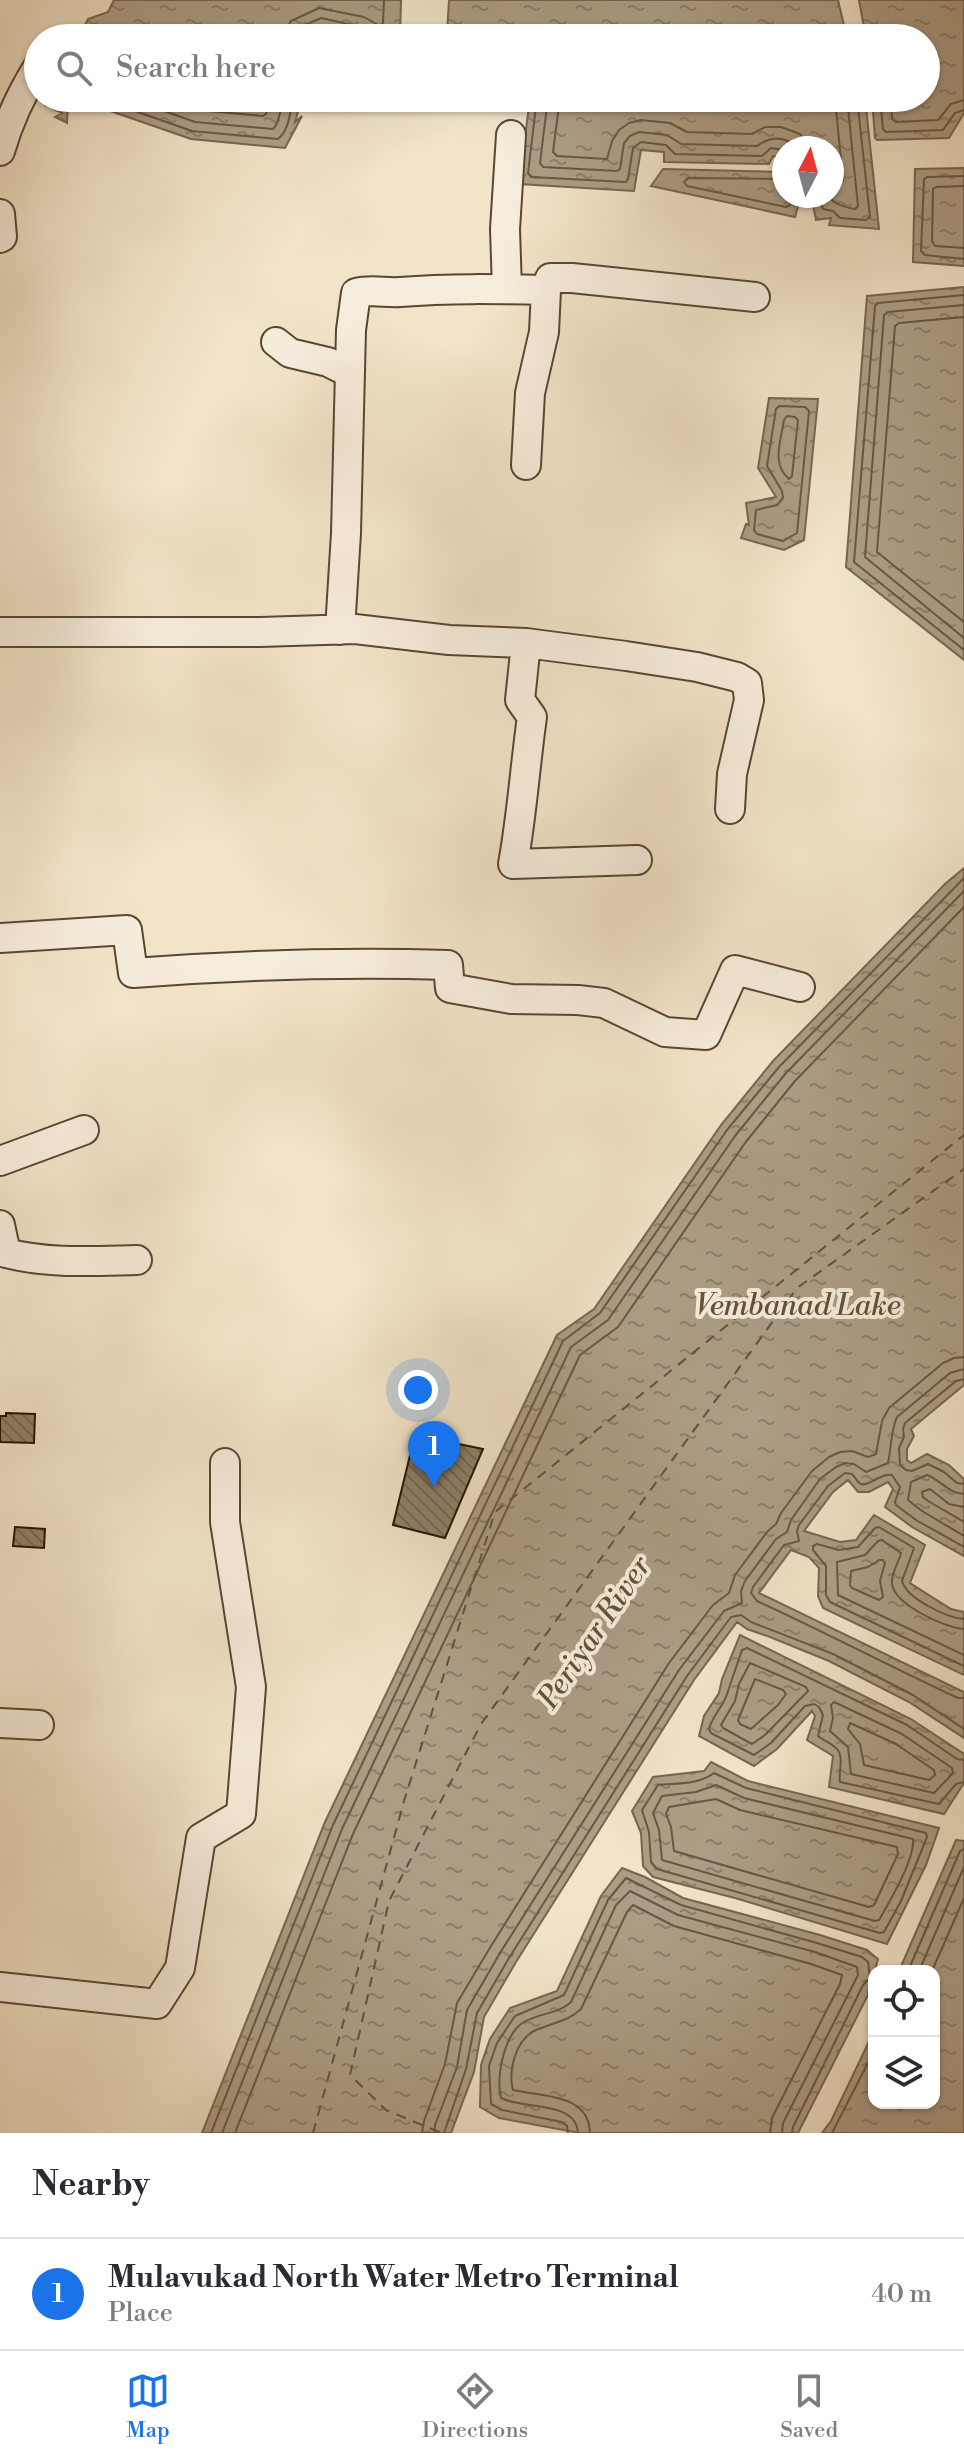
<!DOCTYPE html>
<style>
body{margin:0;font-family:"Libre Bodoni",serif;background:#f2f2f3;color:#2b2b33}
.controls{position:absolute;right:24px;bottom:24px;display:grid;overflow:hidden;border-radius:16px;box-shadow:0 2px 6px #0004}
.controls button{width:72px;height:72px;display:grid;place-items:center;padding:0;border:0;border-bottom:2px solid #e1e1e2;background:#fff;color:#2b2b33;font:40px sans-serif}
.compass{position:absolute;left:772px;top:136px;width:72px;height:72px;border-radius:50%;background:#fff;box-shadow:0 2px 6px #0004;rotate:6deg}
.you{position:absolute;left:418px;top:1390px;width:28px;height:28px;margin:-20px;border:6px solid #fff;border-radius:50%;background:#1a73e8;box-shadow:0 0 0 12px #1a73e833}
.badge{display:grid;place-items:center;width:52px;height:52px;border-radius:50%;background:#1a73e8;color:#fff;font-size:26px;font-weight:700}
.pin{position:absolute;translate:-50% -66px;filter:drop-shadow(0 2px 4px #0008)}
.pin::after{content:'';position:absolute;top:42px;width:28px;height:24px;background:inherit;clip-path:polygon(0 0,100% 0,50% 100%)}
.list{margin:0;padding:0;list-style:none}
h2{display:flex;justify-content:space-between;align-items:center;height:104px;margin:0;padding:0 32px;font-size:34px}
h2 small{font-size:26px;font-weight:400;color:#7c7c81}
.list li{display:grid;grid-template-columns:52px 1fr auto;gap:24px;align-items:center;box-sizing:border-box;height:112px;padding:0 32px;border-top:2px solid #e1e1e2}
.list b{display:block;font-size:30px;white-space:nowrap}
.list p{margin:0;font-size:26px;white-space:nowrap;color:#7c7c81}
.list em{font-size:26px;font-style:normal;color:#7c7c81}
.icon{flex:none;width:44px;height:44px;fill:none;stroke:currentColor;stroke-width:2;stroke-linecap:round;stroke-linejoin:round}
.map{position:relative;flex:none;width:964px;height:2133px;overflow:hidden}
.search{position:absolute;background:#fff;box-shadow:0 2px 6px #0004;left:24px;right:24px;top:24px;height:88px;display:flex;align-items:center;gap:20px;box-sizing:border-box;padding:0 28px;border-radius:44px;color:#7c7c81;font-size:30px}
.sheet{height:216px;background:#fff}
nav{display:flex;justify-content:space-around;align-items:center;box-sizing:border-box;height:112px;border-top:2px solid #e1e1e2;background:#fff;font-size:22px;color:#7c7c81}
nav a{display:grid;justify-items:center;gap:4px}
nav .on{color:#1a73e8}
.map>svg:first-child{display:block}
</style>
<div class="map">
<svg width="964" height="2133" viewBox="0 0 964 2133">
<defs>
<pattern id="water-ripples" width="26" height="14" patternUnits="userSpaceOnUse" patternTransform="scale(2)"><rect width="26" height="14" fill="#ac9d85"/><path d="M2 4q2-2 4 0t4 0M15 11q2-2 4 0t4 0" fill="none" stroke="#8c7f6a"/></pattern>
<pattern id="building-back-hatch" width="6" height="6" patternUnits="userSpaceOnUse" patternTransform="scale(2)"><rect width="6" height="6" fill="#8f8069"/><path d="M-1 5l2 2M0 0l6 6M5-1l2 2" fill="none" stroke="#756854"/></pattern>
</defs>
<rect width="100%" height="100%" fill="#f2e4c9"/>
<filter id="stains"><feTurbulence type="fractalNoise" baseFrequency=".0025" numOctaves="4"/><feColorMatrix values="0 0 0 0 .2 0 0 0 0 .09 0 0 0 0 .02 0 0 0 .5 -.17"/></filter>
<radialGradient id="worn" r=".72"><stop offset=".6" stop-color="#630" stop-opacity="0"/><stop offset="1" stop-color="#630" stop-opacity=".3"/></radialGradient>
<path fill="url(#water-ripples)" stroke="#766650" stroke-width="2" d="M114,0h287l-1,38h-22l-57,-12 -23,12h-220l10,-19 20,-7z
M449,0h389l9,38h-385l-15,-5z
M859,0h105v113l-15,25 -72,2 -2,-2 -3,-40h54v-60h-60z
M49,98h19l-1,25 -12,-6 7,-4 -17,-8z
M73,98h229l-7,24 7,-6 -17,32 -94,-9z
M530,98h335l14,131 -50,-4 2,-7 -15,2 -5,-24h21v-48h-48v10l-11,-2 -4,8 -105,-2v-10l-23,-2 -7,41 -115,-7z
M964,168v98l-51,-4 2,-93z
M663,169l121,3v24h17l-6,21 -144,-31z
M964,287v373l-118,-93 21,-271z
M769,398l49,1 -14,141 -20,10 -43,-12 5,-14 3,1 -3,-22 30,-6 -18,-29z
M964,868v517l-53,44 3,7 -7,13v11l4,3 16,-9 22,11 15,14v77l-52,-29 -27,-20 8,-18 -5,-7 -19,10h-11l-10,-12 -15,12 -29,39 36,11 16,-2 18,-25 51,30 -15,38 41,26 13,3v63l-141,-67 -5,-12 1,-28 -10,-11 -18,-7 -32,43 205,99v46l-55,-36 -80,-41 -59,-24 -23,-8 -10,-7 -43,58 -178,282 -32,55 -10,55 -23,61h-249l123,-311 232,-487 37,-26 127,-184 52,-64 172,-177z
M740,1635l171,84 53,35v29l-20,31 -115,-27 4,-31 -26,-16 8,-24 -3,-5 -35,38 -23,17 -55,-30 5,-20 15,-23 3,-14z
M711,1762l37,19 191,47 -13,37 -39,79 -152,-46 -82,-21 -10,-11 -2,-33 -9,-22 21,-34 51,-6z
M956,1840l8,1v292h-142l9,-12 43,-90v72h60v-132h-35z
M622,1868l23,9 38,21 137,37 47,15 11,9 -10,36 -70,138h-218l-81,-15 -19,-11 1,-42 9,-26 20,-31 47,-17 44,-95z"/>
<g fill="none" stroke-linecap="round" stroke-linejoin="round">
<path stroke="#685842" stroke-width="2" d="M284,38l2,-9 5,-8 28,-13 45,9 16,9 3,-3 1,-23
M294,38l4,-10 23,-10 41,9 5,4 1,7
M98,98l94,33 86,8c12,-10 11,-26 16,-41
M128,98l67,24 78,7c7,-6 7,-21 11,-31
M164,98l33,12 66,6 3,-2 5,-16
M537,98l-9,75 3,4 95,5 2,-3 5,-31 8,-6 25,3 9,9 87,2 9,-8 13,2
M548,98l-8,65 3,4 74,4 3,-2 4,-26 6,-7 9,-4 28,3 14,9 76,2c14,-10 28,-10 41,2
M560,98l-7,54 4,4 50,3 5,-18 7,-11 10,-7 12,-3 29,3 17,9 65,2 13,-7h16l19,7 12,14
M880,98l3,31 3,3 57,-2 12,-17 9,-3
M891,98l1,21 4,3 42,-2 13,-16 13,-4
M832,176l6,7 5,-2 -8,-83
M964,176l-37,1 -3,2 -3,72 4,4 39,4
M784,179l-96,-1 -4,4 3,4 99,21 4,-2 3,-9
M964,186l-28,1 -3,2 -1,52 3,5 29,2
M819,196l4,13 10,2 7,7 26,2 4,-3 -13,-119
M829,196c4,8 18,12 26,13l3,-3 -11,-108
M964,295l-86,8 -3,3 -21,256 110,88
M964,305l-76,7 -4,3 -19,242 99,81
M964,317l-65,6 -4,3 -18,226 87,70
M779,406l26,1 4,4 -12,122 -14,8 -26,-7 -3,-4 2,-20 21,-5 6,-7 -1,-7 -15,-25 9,-57z
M787,416l8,1 3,3 -6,56 -3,3c-18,-15 -8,-38 -5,-59z
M964,1379l-8,2 -51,42 -2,6 1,8 -5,11 1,17 6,5 6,1 16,-7 16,8 13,11 7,1
M964,1494c-15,0 -23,-14 -37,-19l-16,7 -3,18 14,11 42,25
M964,1507l-15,-3 -19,-15 -8,3 1,5 5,4 36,21
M964,1547l-48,-27 -20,-15 -1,-3 5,-15 -8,-12c-12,-2 -23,12 -31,9 -4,-2 -6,-7 -9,-10l-7,-1 -17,13 -29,39 -2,6 2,10 -15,4 -31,42 -2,6 6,8c68,31 134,66 201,97h6
M879,1560h4l2,3 -5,18 3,16 -4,3 -27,-12 -2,-3 1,-14 17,-4z
M964,1619c-17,-1 -58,-21 -62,-38l12,-33 -35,-21 -4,1 -17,19 -19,3 -22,-6 -4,2v4l13,16v29l4,7 134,64
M964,1629c-19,-1 -71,-25 -72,-46 -1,-10 7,-21 9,-30l-19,-13 -4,1 -13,14 -28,7 1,33 126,60
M750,1663l56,24 2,4 -43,44 -13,9 -29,-16 -2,-3 14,-24 4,-17z
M755,1679l28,11 3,4 -8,11 -27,24 -11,-5 -2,-4z
M834,1702l68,32 50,34 1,5 -19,20 -83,-19 -3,-27 -18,-16 3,-13 -2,-13z
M850,1723l46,21 38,26 1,5 -6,5 -65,-15 -4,-21 -12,-15z
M964,1760l-7,-1 -50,-34 -160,-77 -5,2c-5,15 -10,29 -15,44 -4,13 -15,22 -18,35l2,4 43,22 17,-12 34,-37 9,-2 5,3 4,8 -5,21c5,4 13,7 18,12 9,8 2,24 4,34l99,22 17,-20 8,-2
M714,1773l32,15 180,45 1,4 -26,64 -17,31 -4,1 -223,-64 -6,-7 -2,-30 -7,-22 16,-25c19,-2 40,0 56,-12z
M716,1785l28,13 169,41c2,20 -23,62 -34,81l-4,1 -213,-61 -3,-30 -6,-17 9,-17 34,-4z
M716,1799l24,11 157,37 1,7 -24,51 -5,2 -195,-56 -3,-24 -5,-13 3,-7z
M908,1971l52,-120 4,-2
M919,1971l45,-104
M932,1971l32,-73
M211,2133l122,-308 230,-484 37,-28 127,-183 52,-63 185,-189
M222,2133l120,-304 229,-482 37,-27 127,-184 51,-63 178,-182
M235,2133l118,-299 227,-479 38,-28 127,-184 50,-62 169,-174
M422,2133l2,-12 21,-57 12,-61 34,-57 178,-283 44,-58 16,-12 6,-18 32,-43 9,-8 5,-11 31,-42 17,-14 11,-5 12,-1 16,6 8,-3 6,-33 7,-13 54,-45 11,-5 10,-1
M434,2133l1,-8 22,-58 10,-57 33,-57 179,-283 45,-59 18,-8 -1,-12 4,-10 31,-42 11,-7 4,-12 29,-41 16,-12 9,-4 9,1 12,8 22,-9c3,-13 3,-34 9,-46l53,-44 14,-4
M444,2133l22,-64 11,-56 32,-55 178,-282 44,-59 10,-2 10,7 82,32 80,41 51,34
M568,2133l-1,-7 -5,-4 -60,-12 -11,-6 -2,-38 8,-23 18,-27 49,-21 44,-95 18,-22 55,27 136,38 45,14 6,5 2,16 -7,7 -70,142 -1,6
M578,2133c-2,-33 -54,-23 -77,-35 -5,-22 3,-64 23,-76 15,-9 35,-8 47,-20l45,-97 14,-14 48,24 137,37 42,15 1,8 -75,148 -1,10
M590,2133c-1,-40 -48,-36 -77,-43 -5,-18 2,-49 21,-59 16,-8 34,-9 47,-22l46,-97 6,-7 41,21 137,38 31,11 -2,9 -68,134 -2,15
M832,2133l42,-82"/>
<path stroke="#61513c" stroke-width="2" stroke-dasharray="10 8" stroke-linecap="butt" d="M313,2133l91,-332 91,-289 469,-377
M421,2133l18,-1 -53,-22 -36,-35 39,-174 92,-177 316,-436 167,-119"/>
</g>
<path fill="url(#building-back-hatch)" stroke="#241300" stroke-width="2" d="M6,1413l29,1 -1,29 -34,-1v-26h6z
M415,1435l68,14 -38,89 -52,-13z
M15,1527l30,2 -1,19 -31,-2z"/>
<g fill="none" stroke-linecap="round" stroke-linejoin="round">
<g stroke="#584732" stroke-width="32">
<path id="minor" d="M0,151c9,-31 21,-57 38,-84
M0,214l2,23 -2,1
M507,289l-2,-60 6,-94
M276,342l14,11 38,9 22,11
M526,465l4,-72 14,-61 2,-42 4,-12h22l183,19
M340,630l6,-97 5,-203 5,-37c15,-4 29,0 44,-1 49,-4 97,-3 146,-2
M0,632h260l95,-3 94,11 77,3 100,13 71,11 40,10 10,6 2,17 -17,74 -2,35
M526,643l-6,57 12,17c-7,49 -10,98 -19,147l124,-4
M0,938l127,-8 6,43c105,-8 209,-11 315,-8l2,23 61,11 67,1 26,3 61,29 41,3 29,-65 65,17
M0,1161l84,-31
M0,1225l6,28c43,11 86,8 131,7
M0,1723l39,2
M0,1987l157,17 23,-36 21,-130 40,-24 10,-127 -26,-165v-59"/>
</g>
<use href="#minor" stroke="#f7eddc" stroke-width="28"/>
</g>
<g text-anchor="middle" stroke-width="8" stroke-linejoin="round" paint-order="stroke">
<g font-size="30" font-style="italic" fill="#61513c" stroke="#f7eddc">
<text x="798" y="1315">Vembanad Lake</text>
<text transform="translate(594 1632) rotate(-56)" y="10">Periyar River</text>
</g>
</g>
<rect width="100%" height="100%" filter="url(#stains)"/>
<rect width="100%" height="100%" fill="url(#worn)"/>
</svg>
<div class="controls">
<button><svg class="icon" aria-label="locate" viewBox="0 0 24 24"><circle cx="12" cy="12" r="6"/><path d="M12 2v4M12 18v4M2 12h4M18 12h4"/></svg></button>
<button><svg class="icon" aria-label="layers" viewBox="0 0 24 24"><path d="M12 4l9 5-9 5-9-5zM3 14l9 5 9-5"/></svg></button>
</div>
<svg class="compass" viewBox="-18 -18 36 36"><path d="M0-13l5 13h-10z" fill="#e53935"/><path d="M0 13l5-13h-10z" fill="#7c7c81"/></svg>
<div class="you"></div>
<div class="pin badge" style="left:434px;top:1487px">1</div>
<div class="search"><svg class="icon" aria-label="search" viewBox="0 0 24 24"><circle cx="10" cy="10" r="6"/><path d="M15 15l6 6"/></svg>Search here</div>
</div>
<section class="sheet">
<h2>Nearby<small></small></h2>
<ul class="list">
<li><span class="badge">1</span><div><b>Mulavukad North Water Metro Terminal</b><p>Place</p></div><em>40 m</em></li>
</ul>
</section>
<nav>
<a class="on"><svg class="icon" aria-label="map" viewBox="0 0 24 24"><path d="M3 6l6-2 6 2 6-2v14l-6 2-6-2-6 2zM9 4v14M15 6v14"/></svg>Map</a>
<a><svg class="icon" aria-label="directions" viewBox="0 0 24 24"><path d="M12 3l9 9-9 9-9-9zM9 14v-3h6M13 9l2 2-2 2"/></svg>Directions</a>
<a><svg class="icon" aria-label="saved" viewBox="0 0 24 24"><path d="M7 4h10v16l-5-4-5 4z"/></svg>Saved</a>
</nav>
